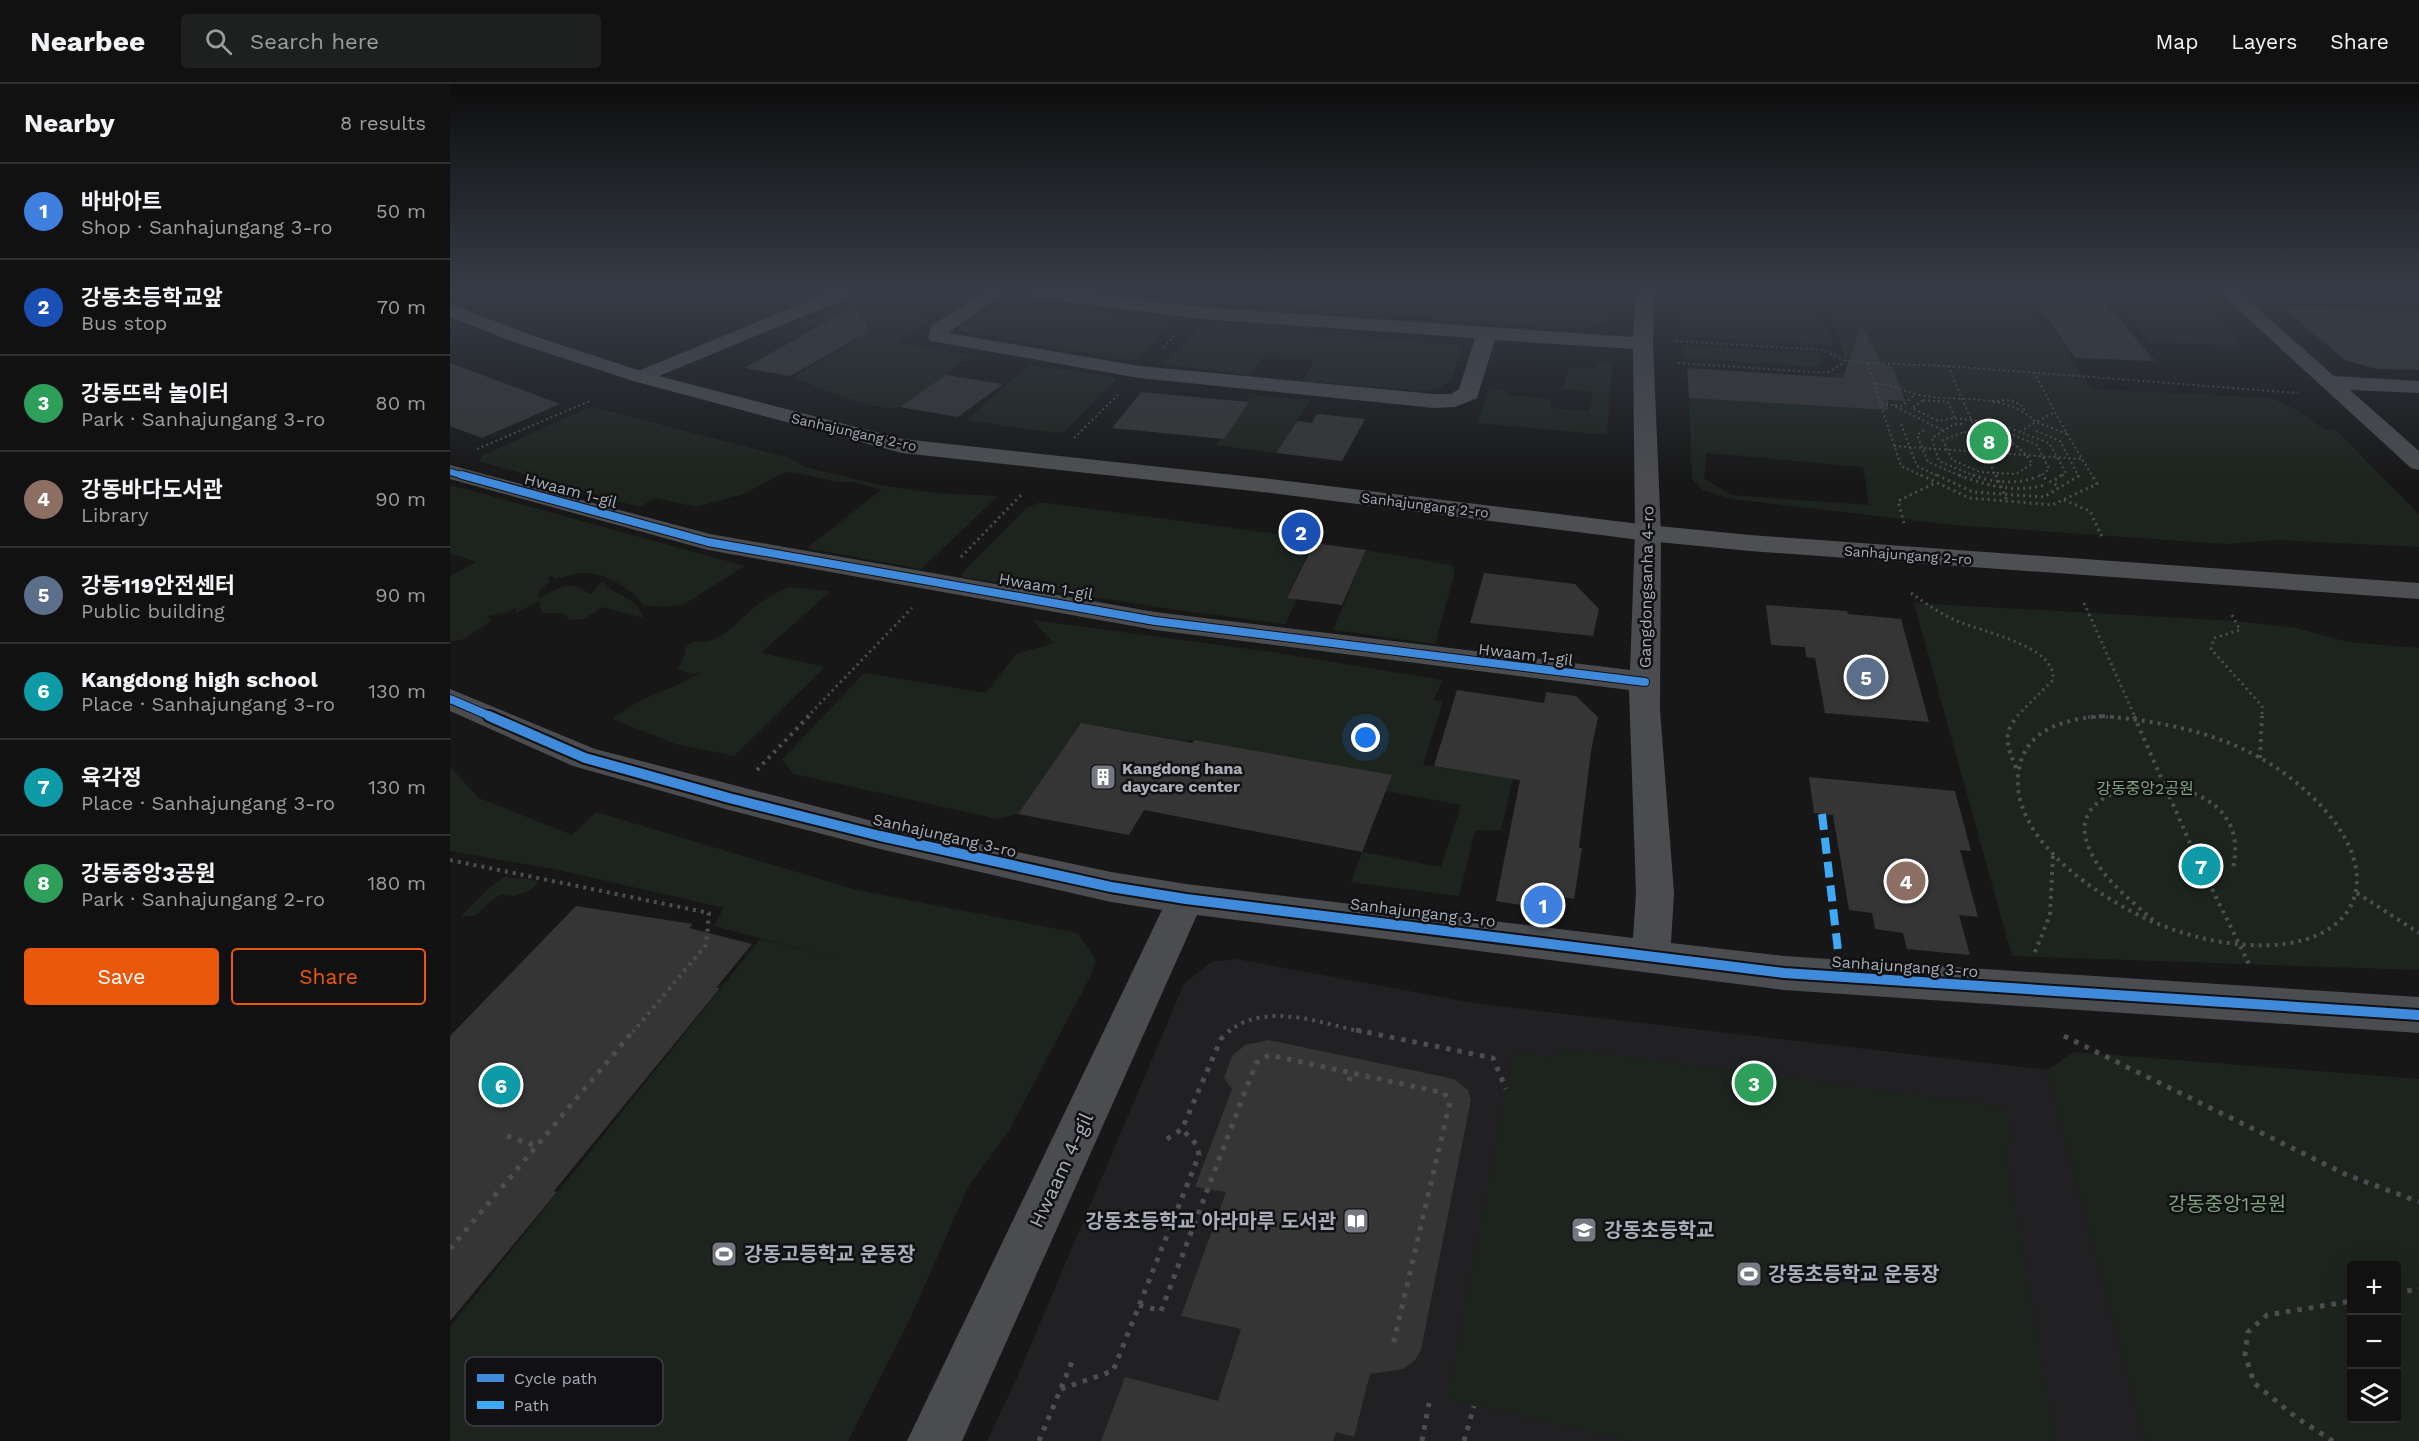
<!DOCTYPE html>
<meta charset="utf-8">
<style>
body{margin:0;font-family:"Work Sans","Noto Sans KR",sans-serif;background:#1e1f1f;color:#f1f3f6}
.controls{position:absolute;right:18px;bottom:18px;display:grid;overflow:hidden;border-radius:6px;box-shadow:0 6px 24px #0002}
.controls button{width:54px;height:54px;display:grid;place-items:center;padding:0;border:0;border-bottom:2px solid #303131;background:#111;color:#f1f3f6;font:30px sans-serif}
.you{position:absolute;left:916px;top:654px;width:21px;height:21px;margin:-15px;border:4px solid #fff;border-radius:50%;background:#1a73e8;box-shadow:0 0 0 9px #1a73e833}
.badge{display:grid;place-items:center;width:39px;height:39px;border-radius:50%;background:#ea580c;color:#fff;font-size:20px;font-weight:700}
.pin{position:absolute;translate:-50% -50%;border:3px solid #fff;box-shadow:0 2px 6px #0006}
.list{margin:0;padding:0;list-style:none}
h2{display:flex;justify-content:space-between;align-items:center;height:78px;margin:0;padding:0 24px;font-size:26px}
h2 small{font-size:20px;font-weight:400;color:#9c9d9f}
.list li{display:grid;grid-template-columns:39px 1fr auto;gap:18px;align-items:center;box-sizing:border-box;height:96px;padding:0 24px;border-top:2px solid #303131}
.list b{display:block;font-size:22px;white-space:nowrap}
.list p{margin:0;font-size:20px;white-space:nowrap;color:#9c9d9f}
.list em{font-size:20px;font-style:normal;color:#9c9d9f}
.actions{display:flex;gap:12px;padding:18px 24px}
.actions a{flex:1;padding:14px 0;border:2px solid #ea580c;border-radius:6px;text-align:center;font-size:21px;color:#ea580c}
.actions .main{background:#ea580c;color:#fff}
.icon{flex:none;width:33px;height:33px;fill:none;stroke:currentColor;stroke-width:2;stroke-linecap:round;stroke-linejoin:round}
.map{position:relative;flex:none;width:1969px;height:1357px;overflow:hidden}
header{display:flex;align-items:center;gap:36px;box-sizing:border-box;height:84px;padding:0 30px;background:#111;border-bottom:2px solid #303131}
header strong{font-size:28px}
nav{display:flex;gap:33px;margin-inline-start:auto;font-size:21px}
.search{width:420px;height:54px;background:#1e1f1f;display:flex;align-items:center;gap:15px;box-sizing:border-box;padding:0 21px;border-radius:6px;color:#9c9d9f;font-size:22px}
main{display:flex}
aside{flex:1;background:#111}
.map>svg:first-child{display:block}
</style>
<header>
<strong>Nearbee</strong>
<div class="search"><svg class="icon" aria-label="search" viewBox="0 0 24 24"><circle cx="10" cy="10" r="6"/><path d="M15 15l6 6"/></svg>Search here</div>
<nav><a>Map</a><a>Layers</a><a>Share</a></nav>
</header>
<main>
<aside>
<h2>Nearby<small>8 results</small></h2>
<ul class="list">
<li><span class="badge" style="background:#3f7fe0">1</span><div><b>바바아트</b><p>Shop · Sanhajungang 3-ro</p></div><em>50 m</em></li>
<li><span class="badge" style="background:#1a4fb4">2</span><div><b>강동초등학교앞</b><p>Bus stop</p></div><em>70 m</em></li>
<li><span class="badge" style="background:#2e9e5b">3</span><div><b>강동뜨락 놀이터</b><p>Park · Sanhajungang 3-ro</p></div><em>80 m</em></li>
<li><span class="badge" style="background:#8d6e63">4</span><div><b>강동바다도서관</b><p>Library</p></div><em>90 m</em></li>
<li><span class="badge" style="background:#5c6f8a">5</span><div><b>강동119안전센터</b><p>Public building</p></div><em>90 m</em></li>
<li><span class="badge" style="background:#0f9aa8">6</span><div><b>Kangdong high school</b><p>Place · Sanhajungang 3-ro</p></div><em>130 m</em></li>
<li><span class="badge" style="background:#0f9aa8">7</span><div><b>육각정</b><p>Place · Sanhajungang 3-ro</p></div><em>130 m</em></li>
<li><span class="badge" style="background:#2e9e5b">8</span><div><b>강동중앙3공원</b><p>Park · Sanhajungang 2-ro</p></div><em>180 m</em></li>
</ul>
<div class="actions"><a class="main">Save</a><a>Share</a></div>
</aside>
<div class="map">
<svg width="1969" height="1357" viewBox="0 0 1969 1357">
<rect width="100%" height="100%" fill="#171717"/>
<path fill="#212123" d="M787,875l242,45 568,66 98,371h-1158l29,-61 168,-396 27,-22z"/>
<path fill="#1d241e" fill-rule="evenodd" d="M420,208h61l-30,18 35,6 -38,27 75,13 -9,3 -15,14 -49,34c-23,7 -84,-21 -107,-30l69,-40 -46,-12 -21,1z
M782,208h377l-2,30c-16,10 -36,6 -55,6l-329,-26z
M1227,208h11l-1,6 3,3 114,9 -5,-12 -12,-2v-4h27l19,53 -154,-9z
M1376,208h134l2,2 58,4 23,31h10l38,60 179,9 23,10 32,22 10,-1 80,81 4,6v31l-144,-7 -49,4 -272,-19 -222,-26 -29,-9 -11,-11 -3,-81 155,9 -9,-34 14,1zM1256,369l157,14 6,38 -138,-10 -27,-17z
M1660,208c30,2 72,-2 98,16 13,9 24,27 35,39l-95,-6z
M561,215l55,9 108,13 -41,40 -174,-30 1,-5 41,-24z
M751,241l252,19 8,7c-8,22 -8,37 -34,40l-124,-10 11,-21 -50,-5 -13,20 -88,-11z
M1233,262l135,8 3,13 -137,-9z
M1157,279l5,4 -5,68 -130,-12 13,-35 12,1 8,6 41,4v9l39,3 2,-19 -30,-3 7,-21 23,1 5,-4z
M579,281l84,12 3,2 -52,53 -8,1 -90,-13z
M800,311l60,5 -34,53 -61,-8z
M137,324h9l194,50 15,9 80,19 50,7 63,3 -77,73 -114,-21 74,-58 -27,-8h-18l-38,-9 -13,-1 -41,22 -48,13 -40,-9 -17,9 -160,-46 3,-5z
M0,402l12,2 283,78 -61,38 -20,3 -21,-2c-7,-14 -39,-32 -55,-32 -10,-1 -23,4 -33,6l-3,-3 -5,2 3,4 -11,8v9c21,-12 29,-20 51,-5l13,-13c11,16 35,15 40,37l-41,-11 -18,12 -14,1 -7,-7h-21l-3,-12 -23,12v-5l-11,5 -17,3 3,5 -27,18 -14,3v-66l26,-14 -26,-9z
M588,419h8l269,36 -28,58 10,2 -12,25 -101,-13 -222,-34 -1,-2 2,-3 63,-64z
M916,466l86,15 3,7 -20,72 -102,-14z
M338,503l43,4 -70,62 64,14 -91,89 -58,-12 -64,-25 27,-18 41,-17 20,-11 -10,1 -12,-5 7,-14v-7l9,-7c24,7 44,-21 61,-34 10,-8 22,-14 33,-20z
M1464,519l322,18 60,7 52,14 71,6v322l-407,-14z
M582,536l240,32 170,28 -8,20 9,1 -20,64 90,13 -12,52 -26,1 -16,65 -108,-14 11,-30 79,15 20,-62 -75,-14 5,-16 -197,-35 -10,1 -103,-18 -63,91 -20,5 -204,-45 -12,-14 82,-87 122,20 30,-39 38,-11z
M0,683l29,31 93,37 24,-23 261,78 221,43 18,27 -6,17 -82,155 -40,55 -59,134 -61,120h-398v-114l310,-388 75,19 -121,-32 10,-18 -170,-39 -104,-18z
M55,793l32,3v4l-8,7 -16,5 -11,-2 -10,6 -17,16h-14l30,-30z
M1110,964l446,59 8,37 -9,5 51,292h-427l-181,-42 65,-348 43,8z
M1624,968l345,27v362h-274l-98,-371zM1902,1182h44v152h-44z"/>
<path fill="#353536" d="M1583,214l71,3 51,60 -80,-3z
M406,222l14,25 -80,45 -46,-8z
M1833,224l136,4v58l-43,-1 -31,-9z
M1411,241l22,40 10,2 12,34 -17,-1v10l-199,-12 -2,-30 156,10z
M0,279l110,41 -78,34 -32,-12z
M496,291l57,9 -45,33 -58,-10z
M691,308l108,10 -25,37 -112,-11z
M867,330l48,5 -23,42 -66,-8 21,-32 15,2z
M864,459l52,7 -24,55 -55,-7z
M1034,489l91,11 24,25 -6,27 -123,-13z
M1316,521l81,6 1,3 53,5 28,103 -104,-9 -10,-55 -9,-1 -1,-10 -34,-2z
M1007,606l87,13 2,-11 30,4 22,21 -7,34 -12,97h3l-8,51 -22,-4 -2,15 -54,-9 24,-121 -86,-14z
M631,639l111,20 2,-3 198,35 -30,77 -218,-42 -15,25 -111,-21z
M1359,693l146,14 16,60 -11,-1 18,67 -19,-2 11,40 -63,-6 -4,-16 -28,-4 -3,-16 -23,-3 -16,-95 -19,-2z
M126,822l117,18 -4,4 63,16 -36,44h4l-166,203 3,1 -107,129v-285z
M819,956l185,39 14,11 3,10 -50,250 -6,10 -12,9 -33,5 -16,63 -18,-5 -3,9h-232l24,-64 93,24 23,-72 -60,-13 45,-124 -31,-5 37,-98 -8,-11 8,-22 13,-11z"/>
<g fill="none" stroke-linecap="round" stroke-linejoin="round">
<path stroke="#4d4e52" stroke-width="2" stroke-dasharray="2 3" stroke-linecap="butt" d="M1446,208l8,18
M1226,257l147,9 23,11 21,2 81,3 350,27
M713,264l11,-12
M1228,279l149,10 18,-11
M1417,279l34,103 23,11
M1498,282l48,111
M1584,288l21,40
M1425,300c18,0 25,6 40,10 42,10 87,-4 121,28l-15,9
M1473,316l25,2 7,16 -17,3 -26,-13z
M1542,317l19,-1 13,7v4
M1431,320l11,1 52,26
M1445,321l7,1 13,-12
M1605,328l12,22 -31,-12z
M1505,334l41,5 53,20 17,30 -6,4
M1451,340l16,42 23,11
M1512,340h-8l-22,14 7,23 38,16
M1549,345l38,16 12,24 -9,8
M1474,346l-7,5 11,27 35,15
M1586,347l24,10 19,36
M1514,348c30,2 52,5 68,32l-16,10 -36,-2 -28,-12 -9,-20z
M1617,350l26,43
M624,354l44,-43
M1444,362l188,13
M27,365l113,-48"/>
<path stroke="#4d4e52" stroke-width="3" stroke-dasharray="2 4" stroke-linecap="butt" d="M1471,391l48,23 83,7 45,-21 -5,-9
M1487,391l36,17 71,5 36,-22
M1509,391c29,11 56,18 86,10
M1523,391c19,8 47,10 65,1
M1546,391l11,26
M1589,391l21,12
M1605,396l7,-5
M1614,416l26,11 13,28
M1454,439l-6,-22 37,-18
M511,473l61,-63
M1461,509c14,10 28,20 44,27 25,12 102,25 98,60l-37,37
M1634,519l51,114
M1782,531l8,15 -26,8 -3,11 51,57v11
M357,633l105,-109
M1638,633h30"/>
<path stroke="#4d4e52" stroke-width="4" stroke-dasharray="3 5" stroke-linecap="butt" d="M1652,632c68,6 136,20 191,64 115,92 66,187 -77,161 -22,-4 -44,-11 -65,-20 -54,-24 -152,-89 -130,-160 11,-35 49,-42 81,-45z
M1684,632l56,127
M1810,674l2,-42
M1566,684c-8,-20 -15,-34 2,-52
M307,686l52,-54
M0,776l259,53 -3,32 -73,87
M1762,805l38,77
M1907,809l62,40
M1703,836c-24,-21 -59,-48 -67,-81 -20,-72 172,-78 147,29
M1585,868l15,-37 3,-60
M778,948c38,-31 92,-9 135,0"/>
<path stroke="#4d4e52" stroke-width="5" stroke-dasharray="4.5 7" stroke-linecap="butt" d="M906,946l137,28 13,31
M1614,952l281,138 74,28
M899,997l3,-8
M57,1052l30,10
M717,1055l15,-10 39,-90 9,-9
M0,1165l184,-219
M1946,1209l23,-4
M689,1221l22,6 95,-248 13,-8 175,38 6,9 -58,247
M611,1305l52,-18 86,-216 -3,-11 -14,-15
M589,1357l35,-84
M972,1357l7,-38
M1014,1357l10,-35
M1883,1357l-36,-23 -43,-35 -9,-29 3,-22 19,-17 85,-14"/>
<path fill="#4b4c50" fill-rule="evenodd" d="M380,208h24l-2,4 -205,85 -7,2 -7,-2 -4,-4 4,-4z
M535,208h21l-58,41 191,33 295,28h17l8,-5 16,-51 -274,-19 -164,-21 -7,-2 -2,-4h50l123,15 432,30 3,-45h18l-1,52 8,189 -1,177 14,183 -3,50 113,13 635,41v36l-635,-43 -587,-75 -235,526h-55l255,-531 -51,-8 -231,-53 -151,-39 -156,-44 -123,-55v-22l145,60 285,74 231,49 75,12 447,54 3,-45 -7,-203 -474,-60 -447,-80 -258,-71v-14l260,69 445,78 475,58 5,-137 -2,-184 -138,-9 -18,58 -22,9 -21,1 -295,-30 -208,-37 -3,-4 4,-12z
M1769,208h20l95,84 85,5v12l-69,-3 69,61v19l-8,-2z"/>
<path fill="#4d4f52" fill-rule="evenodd" d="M0,220l78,30 119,39 256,66 368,40 377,46 102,10 669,48v16l-669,-48 -102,-10 -377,-48 -369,-40 -269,-72 -119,-39 -64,-25z"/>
<path stroke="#3fa9f5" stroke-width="8" stroke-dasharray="16 8" stroke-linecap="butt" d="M1372,730l19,162"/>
<g stroke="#111113" stroke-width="8">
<path id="cycleway-far2" d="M0,388l18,5"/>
</g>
<g stroke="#111113" stroke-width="10">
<path id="cycleway-far1" d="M12,391l246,67 447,79 490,61
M0,615l42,18"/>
</g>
<g stroke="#111113" stroke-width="14">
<path id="cycleway" d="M39,632l96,42 144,40 151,38 231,51 75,12 598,74 635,42"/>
</g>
<use href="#cycleway-far2" stroke="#408adc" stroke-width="6"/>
<use href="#cycleway-far1" stroke="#408adc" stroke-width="8"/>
<use href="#cycleway" stroke="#408adc" stroke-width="10"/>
</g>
<linearGradient id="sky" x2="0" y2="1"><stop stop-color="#0d0d0d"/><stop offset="0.52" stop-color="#363c47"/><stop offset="1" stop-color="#363c47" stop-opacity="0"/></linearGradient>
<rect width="1969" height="398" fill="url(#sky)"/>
<defs>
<g id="building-square" transform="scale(1.35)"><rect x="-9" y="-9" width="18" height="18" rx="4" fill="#757880" stroke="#111113"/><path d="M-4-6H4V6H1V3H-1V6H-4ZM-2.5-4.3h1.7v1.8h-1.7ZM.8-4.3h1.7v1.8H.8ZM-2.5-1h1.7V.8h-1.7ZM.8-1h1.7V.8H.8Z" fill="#fff"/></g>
<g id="library-square" transform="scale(1.35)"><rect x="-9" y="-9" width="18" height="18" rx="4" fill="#757880" stroke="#111113"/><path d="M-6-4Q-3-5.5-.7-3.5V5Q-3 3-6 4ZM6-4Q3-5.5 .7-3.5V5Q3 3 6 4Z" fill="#fff"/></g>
<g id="school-square" transform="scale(1.35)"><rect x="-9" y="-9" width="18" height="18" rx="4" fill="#757880" stroke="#111113"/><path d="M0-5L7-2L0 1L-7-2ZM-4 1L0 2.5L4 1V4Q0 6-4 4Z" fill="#fff"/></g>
<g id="stadium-square" transform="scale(1.35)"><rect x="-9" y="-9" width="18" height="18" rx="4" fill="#757880" stroke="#111113"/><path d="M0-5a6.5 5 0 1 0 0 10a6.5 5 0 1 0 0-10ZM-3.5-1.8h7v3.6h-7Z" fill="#fff"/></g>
</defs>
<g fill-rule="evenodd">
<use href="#building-square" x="653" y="693"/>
<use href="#library-square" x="906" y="1137"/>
<use href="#school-square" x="1134" y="1146"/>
<use href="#stadium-square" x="274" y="1170"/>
<use href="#stadium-square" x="1299" y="1190"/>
</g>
<g text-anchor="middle" stroke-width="5" stroke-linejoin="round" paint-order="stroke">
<g font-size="14" fill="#a8adb8" stroke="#111113">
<text transform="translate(404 348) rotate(13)" y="5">Sanhajungang 2-ro</text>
<text transform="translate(975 421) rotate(7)" y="5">Sanhajungang 2-ro</text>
<text transform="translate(1458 471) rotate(4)" y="5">Sanhajungang 2-ro</text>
</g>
<g font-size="16" fill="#a8adb8" stroke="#111113">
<text transform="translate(121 406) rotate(15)" y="6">Hwaam 1-gil</text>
<text transform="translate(596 502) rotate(10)" y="6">Hwaam 1-gil</text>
<text transform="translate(1196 503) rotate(-89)" y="6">Gangdongsanha 4-ro</text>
<text transform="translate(1076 570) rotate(7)" y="6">Hwaam 1-gil</text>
<text transform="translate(495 751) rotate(13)" y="6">Sanhajungang 3-ro</text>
<text transform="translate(973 828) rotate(7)" y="6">Sanhajungang 3-ro</text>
<text transform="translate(1455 882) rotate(4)" y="6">Sanhajungang 3-ro</text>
</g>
<g font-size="16" font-weight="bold" fill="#a8adb8" stroke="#111113" text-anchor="start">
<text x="672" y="690">Kangdong hana<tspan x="672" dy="18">daycare center</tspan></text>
</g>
<g font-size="16" fill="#7fa381" stroke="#111113">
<text x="1695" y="710">강동중앙2공원</text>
</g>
<g font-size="20" fill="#a8adb8" stroke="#111113">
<text transform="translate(611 1086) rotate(-65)" y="7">Hwaam 4-gil</text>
</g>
<g font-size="20" fill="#7fa381" stroke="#111113">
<text x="1777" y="1127">강동중앙1공원</text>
</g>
<g font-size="20" font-weight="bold" fill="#a8adb8" stroke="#111113" text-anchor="start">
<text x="886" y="1144" text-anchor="end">강동초등학교 아라마루 도서관</text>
<text x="1154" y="1153">강동초등학교</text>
<text x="294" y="1177">강동고등학교 운동장</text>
<text x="1318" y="1197">강동초등학교 운동장</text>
</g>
</g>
<rect x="15" y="1273" width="198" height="69" rx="9" fill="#111113" stroke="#3e4045" stroke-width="1.5"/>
<rect x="27" y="1290" width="27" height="8" fill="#408adc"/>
<rect x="27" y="1317" width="27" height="8" fill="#3fa9f5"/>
<g font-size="16" fill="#a8adb8">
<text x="64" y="1300">Cycle path</text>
<text x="64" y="1327">Path</text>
</g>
</svg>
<div class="controls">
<button>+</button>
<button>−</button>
<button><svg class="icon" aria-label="layers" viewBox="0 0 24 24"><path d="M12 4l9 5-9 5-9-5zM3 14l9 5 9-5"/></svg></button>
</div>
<div class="you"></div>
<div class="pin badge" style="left:1093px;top:821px;background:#3f7fe0">1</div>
<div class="pin badge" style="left:851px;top:448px;background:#1a4fb4">2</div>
<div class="pin badge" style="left:1304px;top:999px;background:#2e9e5b">3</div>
<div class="pin badge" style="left:1456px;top:797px;background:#8d6e63">4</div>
<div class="pin badge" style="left:1416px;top:593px;background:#5c6f8a">5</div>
<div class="pin badge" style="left:51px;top:1001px;background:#0f9aa8">6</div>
<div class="pin badge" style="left:1751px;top:782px;background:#0f9aa8">7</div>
<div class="pin badge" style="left:1539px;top:357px;background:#2e9e5b">8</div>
</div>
</main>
